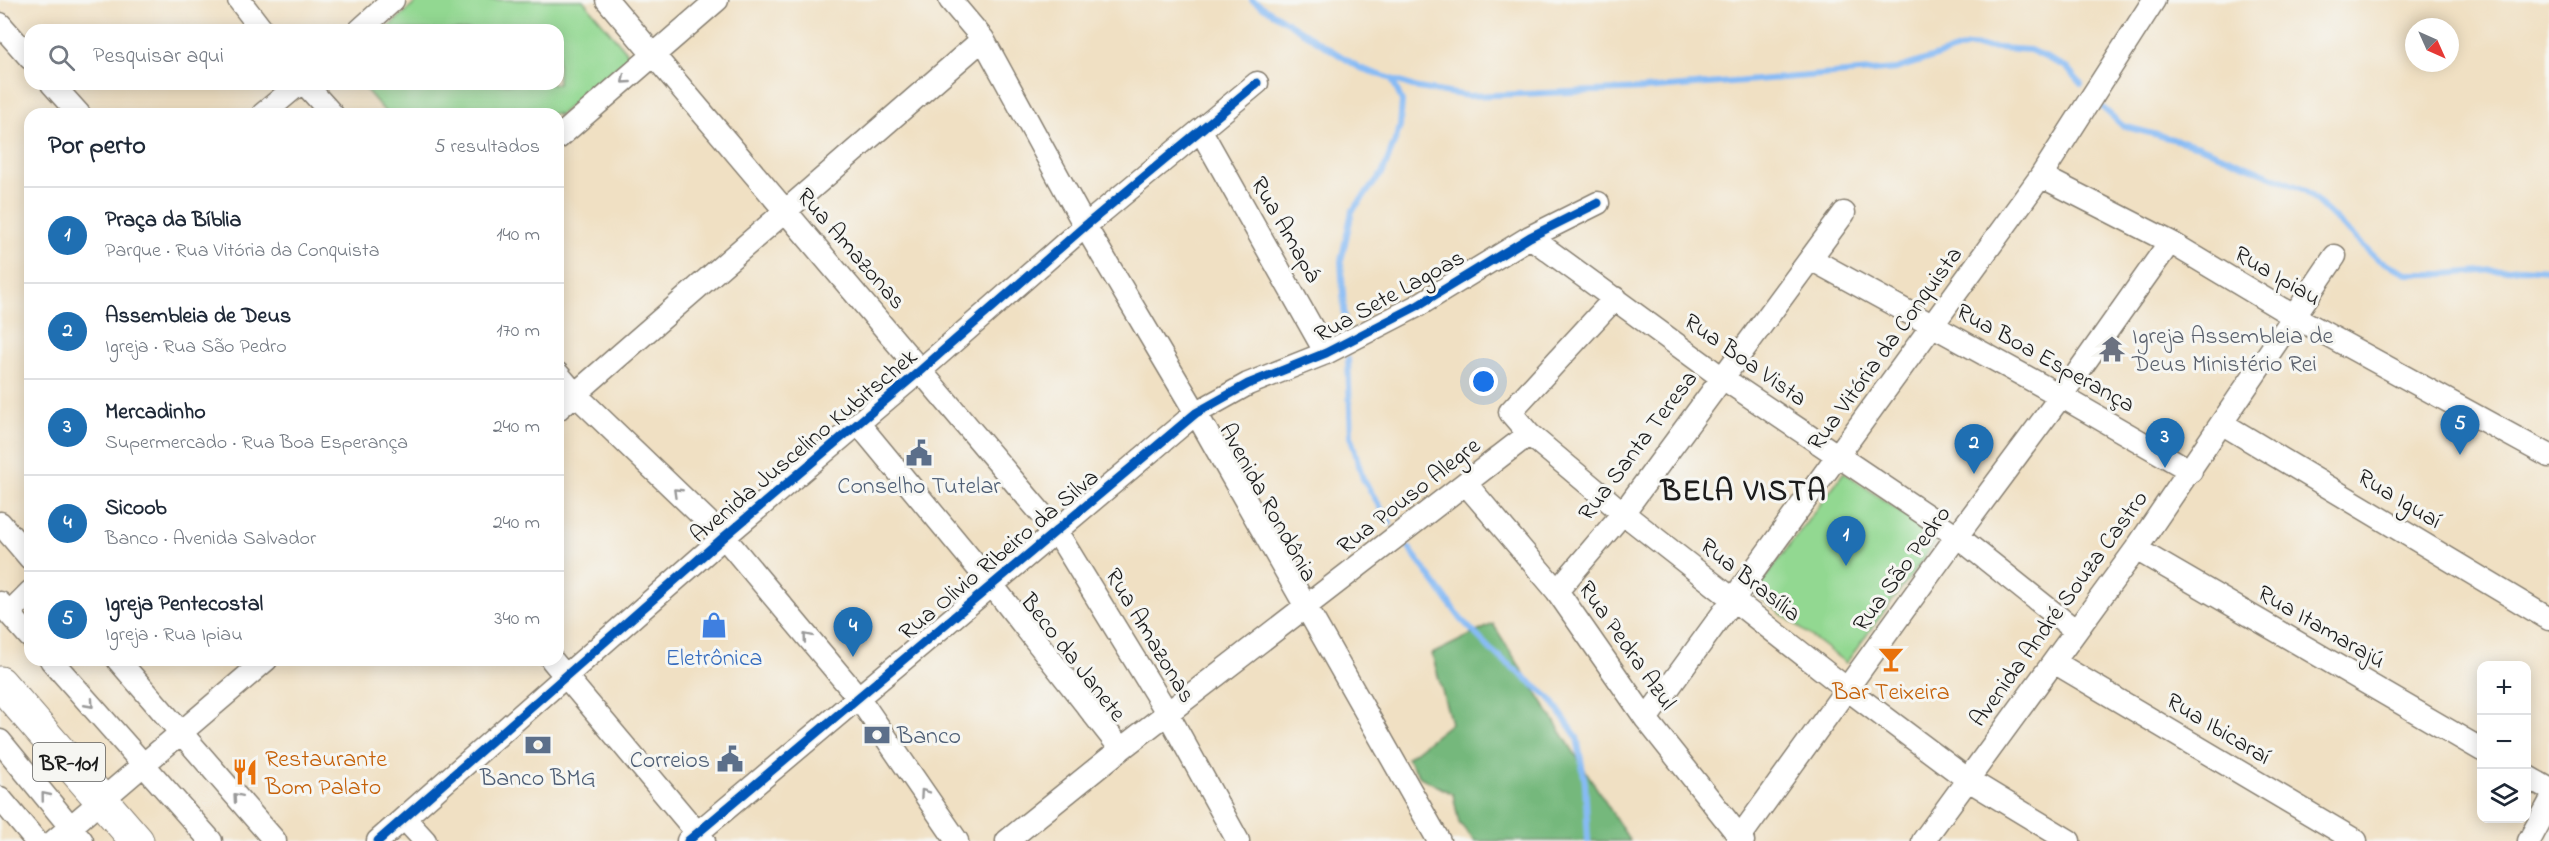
<!DOCTYPE html>
<html lang="pt">
<meta charset="utf-8">
<style>
body{margin:0;font-family:"Indie Flower",sans-serif;background:#f6f6f7;color:#1f2937}
.controls{position:absolute;right:18px;bottom:18px;display:grid;overflow:hidden;border-radius:12px;box-shadow:0 3px 15px #0003}
.controls button{width:54px;height:54px;display:grid;place-items:center;padding:0;border:0;border-bottom:2px solid #e0e1e3;background:#fff;color:#1f2937;font:30px sans-serif}
.compass{position:absolute;left:2405px;top:18px;width:54px;height:54px;border-radius:50%;background:#fff;box-shadow:0 3px 15px #0003;rotate:135deg}
.you{position:absolute;left:1484px;top:382px;width:21px;height:21px;margin:-15px;border:4px solid #fff;border-radius:50%;background:#1a73e8;box-shadow:0 0 0 9px #1a73e833}
.badge{display:grid;place-items:center;width:39px;height:39px;border-radius:50%;background:#1f6fb2;color:#fff;font-size:20px;font-weight:700}
.pin{position:absolute;translate:-50% -50px;filter:drop-shadow(0 2px 3px #0008)}
.pin::after{content:'';position:absolute;top:32px;width:21px;height:18px;background:inherit;clip-path:polygon(0 0,100% 0,50% 100%)}
.list{margin:0;padding:0;list-style:none}
h2{display:flex;justify-content:space-between;align-items:center;height:78px;margin:0;padding:0 24px;font-size:26px}
h2 small{font-size:20px;font-weight:400;color:#747a83}
.list li{display:grid;grid-template-columns:39px 1fr auto;gap:18px;align-items:center;box-sizing:border-box;height:96px;padding:0 24px;border-top:2px solid #e0e1e3}
.list b{display:block;font-size:22px;white-space:nowrap}
.list p{margin:0;font-size:20px;white-space:nowrap;color:#747a83}
.list em{font-size:20px;font-style:normal;color:#747a83}
.icon{flex:none;width:33px;height:33px;fill:none;stroke:currentColor;stroke-width:2;stroke-linecap:round;stroke-linejoin:round}
.map{position:relative;flex:none;width:2549px;height:841px;overflow:hidden}
.search{position:absolute;background:#fff;box-shadow:0 3px 15px #0003;left:24px;top:24px;width:540px;height:66px;display:flex;align-items:center;gap:15px;box-sizing:border-box;padding:0 21px;border-radius:18px;color:#747a83;font-size:22px}
.panel{position:absolute;background:#fff;box-shadow:0 3px 15px #0003;left:24px;top:108px;width:540px;height:558px;border-radius:18px}
.map>svg:first-child{display:block}
</style>
<div class="map">
<svg width="2549" height="841" viewBox="0 0 2549 841">
<rect width="100%" height="100%" fill="#f6f6f2"/>
<filter id="ink" filterUnits="userSpaceOnUse"><feTurbulence type="fractalNoise" baseFrequency=".0167" numOctaves="2"/><feDisplacementMap in="SourceGraphic" scale="12" xChannelSelector="R" yChannelSelector="G"/><feConvolveMatrix kernelMatrix="1 2 1 2 8 2 1 2 1" color-interpolation-filters="sRGB"/></filter>
<filter id="wash" filterUnits="userSpaceOnUse"><feTurbulence type="fractalNoise" baseFrequency=".008" numOctaves="4" result="noise"/><feDisplacementMap in="SourceGraphic" scale="24" xChannelSelector="R" yChannelSelector="G"/><feGaussianBlur stdDeviation="1.35" result="paint"/><feColorMatrix in="noise" values="0 0 0 0 0 0 0 0 0 0 0 0 0 0 0 0 0 1.4 0 .05"/><feComposite in="paint" operator="in"/></filter>
<g filter="url(#wash)">
<rect width="100%" height="100%" fill="#f0e0c3"/>
<path fill="#92d891" stroke="#577a56" stroke-width="1.5" d="M419,0h164l47,56 -72,60v-2h-171l-26,-30h197v-54h-173z
M1844,472l94,67 -92,124 -92,-70z"/>
<path fill="#75b87b" stroke="#486a4c" stroke-width="1.5" d="M1493,624l137,217h-155l-16,-18 -6,-29 -33,-17 -13,-19 44,-35 -19,-69z"/>
<g fill="none" stroke-linecap="round" stroke-linejoin="round">
<path stroke="#87bbf5" stroke-width="6" d="M1252,0l108,68 58,20 50,8 176,-7 252,-20 72,-23 62,4 36,17 15,17
M2103,108l20,18 76,20 106,44 72,69 32,15h34l79,-6 27,2
M1345,326l-4,-65 11,-50 31,-39 17,-45 2,-26 -10,-22
M1348,359l3,79 12,41 27,44
M1409,548l52,71 30,31 59,48 27,39 8,46 3,58"/>
</g>
</g>
<g filter="url(#ink)">
<g fill="none" stroke-linecap="round" stroke-linejoin="round">
<g stroke="#867e70" stroke-width="25">
<path id="minor" d="M239,0l23,30
M607,0l449,531 112,183 70,127
M950,0l33,39 102,187 111,187 243,428
M0,24l30,34
M360,30l33,-30
M52,84l27,30
M305,84l27,30
M263,114l36,-30
M1201,131l125,222
M558,138l159,-138
M2041,176l129,66 125,75 254,139
M1530,237l191,140 236,159 119,95
M1811,259l250,137 130,75
M1615,298l-105,114 19,22 94,79 224,176 120,90 102,62
M558,374l17,20 149,143 134,160 99,144
M558,409l425,-370
M858,423l134,162 129,164
M2223,424l326,195
M1466,484l91,107 89,128 97,122
M0,523l30,35
M2136,549l346,201
M1557,591l66,-78 221,-300
M0,603l30,34
M9,613l21,-21
M51,660l160,181
M118,660l157,181
M552,660l152,181
M2054,662l302,179
M1646,719l395,-543 113,-176
M0,741l82,100
M2526,776l23,13
M0,798l36,43
M404,818l21,23
M54,841l212,-181
M378,841l346,-304 197,-167 164,-144 172,-143
M688,841l508,-428 52,-29 78,-31 91,-47 113,-69 68,-34
M1007,841l114,-92 408,-315
M1737,841l220,-305 104,-140 109,-154
M1923,841l213,-292 199,-293
M2529,841l20,-37"/>
</g>
<g stroke="#867e70" stroke-width="35">
<path id="trunk" d="M0,683l137,158"/>
</g>
<use href="#minor" stroke="#fff" stroke-width="22"/>
<use href="#trunk" stroke="#fff" stroke-width="33"/>
<g stroke="#f6f6f2" stroke-width="13">
<path id="cycleway" d="M378,841l346,-304 197,-167 164,-144 172,-143
M688,841l508,-428 52,-29 78,-31 91,-47 113,-69 68,-34"/>
</g>
<use href="#cycleway" stroke="#0057b8" stroke-width="9"/>
</g>
<defs><path id="oneway-chevron" d="M-2-3.5L2.5 0L-2 3.5" fill="none" stroke-width="1.6" stroke-linecap="round" stroke-linejoin="round" transform="scale(1.5)"/></defs>
<g stroke="#999">
<use href="#oneway-chevron" transform="translate(625 80) rotate(139)"/>
<use href="#oneway-chevron" transform="translate(677 492) rotate(-136)"/>
<use href="#oneway-chevron" transform="translate(807 637) rotate(-130)"/>
<use href="#oneway-chevron" transform="translate(90 704) rotate(48)"/>
<use href="#oneway-chevron" transform="translate(924 793) rotate(-125)"/>
<use href="#oneway-chevron" transform="translate(45 796) rotate(-129)"/>
<use href="#oneway-chevron" transform="translate(237 797) rotate(-131)"/>
</g>
</g>
<defs>
<g id="temple-bare" transform="scale(2.07)"><path d="M0-6L5-2H3V0L6.5 2.5H4V6H1.5V3h-3V6H-4V2.5H-6.5L-3 0V-2H-5Z" fill="#6b7280" stroke="#f6f6f2" stroke-width="2.5" paint-order="stroke"/></g>
<g id="civic-bare" transform="scale(2.07)"><path d="M-.6-6.5H3V-4.5H.6V-3L4-1V1h2V6H-6V1h2V-1L-.6-3ZM-1.2 2.5V6h2.4V2.5Z" fill="#5c6f8a" stroke="#f6f6f2" stroke-width="2.5" paint-order="stroke"/></g>
<g id="shop-bare" transform="scale(2.07)"><path d="M-5-2.5h2.3a2.7 3.5 0 0 1 5.4 0H5L5.5 6h-11ZM-1.5-2.5h3a1.5 2.3 0 0 0-3 0Z" fill="#3f7fe0" stroke="#f6f6f2" stroke-width="2.5" paint-order="stroke"/></g>
<g id="bar-bare" transform="scale(2.07)"><path d="M-6-5H6L.8 .8V4.5H3.5V6h-7V4.5H-.8V.8Z" fill="#e8710a" stroke="#f6f6f2" stroke-width="2.5" paint-order="stroke"/></g>
<g id="bank-bare" transform="scale(2.07)"><path d="M-6-4H6V4H-6ZM0-2.3a2.3 2.3 0 1 0 0 4.6a2.3 2.3 0 1 0 0-4.6Z" fill="#5c6f8a" stroke="#f6f6f2" stroke-width="2.5" paint-order="stroke"/></g>
<g id="restaurant-bare" transform="scale(2.07)"><path d="M-5-6h1v4h1v-4h1v4h1v-4h1v5L-1.5 .5V6h-2V.5L-5-1ZM5-6V6H3V1.5H1.5Q1.5-4 5-6Z" fill="#e8710a" stroke="#f6f6f2" stroke-width="2.5" paint-order="stroke"/></g>
</defs>
<g fill-rule="evenodd">
<use href="#temple-bare" x="2112" y="349"/>
<use href="#civic-bare" x="919" y="453"/>
<use href="#shop-bare" x="714" y="625"/>
<use href="#bar-bare" x="1891" y="659"/>
<use href="#bank-bare" x="877" y="735"/>
<use href="#bank-bare" x="538" y="745"/>
<use href="#civic-bare" x="730" y="759"/>
<use href="#restaurant-bare" x="245" y="772"/>
</g>
<g text-anchor="middle" stroke-width="6" stroke-linejoin="round" paint-order="stroke">
<rect fill="#f6f6f2" stroke="#5d5d5c" stroke-width="1.5" x="33" y="743" width="72" height="38" rx="4.5"/>
<g font-size="22" font-weight="bold" fill="#1c1c1c">
<text x="69" y="770">BR-101</text>
</g>
<g font-size="24" fill="#1c1c1c" stroke="#f6f6f2">
<text transform="translate(1287 229) rotate(60)" y="8">Rua Amapá</text>
<text transform="translate(852 248) rotate(49)" y="8">Rua Amazonas</text>
<text transform="translate(2278 275) rotate(30)" y="8">Rua Ipiau</text>
<text transform="translate(1389 295) rotate(-29)" y="8">Rua Sete Lagoas</text>
<text transform="translate(1884 348) rotate(-54)" y="8">Rua Vitória da Conquista</text>
<text transform="translate(2046 357) rotate(29)" y="8">Rua Boa Esperança</text>
<text transform="translate(1746 359) rotate(35)" y="8">Rua Boa Vista</text>
<text transform="translate(803 445) rotate(-40)" y="8">Avenida Juscelino Kubitschek</text>
<text transform="translate(1637 445) rotate(-53)" y="8">Rua Santa Teresa</text>
<text transform="translate(1408 495) rotate(-38)" y="8">Rua Pouso Alegre</text>
<text transform="translate(2400 498) rotate(31)" y="8">Rua Iguaí</text>
<text transform="translate(1269 502) rotate(61)" y="8">Avenida Rondônia</text>
<text transform="translate(998 554) rotate(-40)" y="8">Rua Olivio Ribeiro da Silva</text>
<text transform="translate(1901 568) rotate(-54)" y="8">Rua São Pedro</text>
<text transform="translate(1751 579) rotate(38)" y="8">Rua Brasília</text>
<text transform="translate(2058 608) rotate(-54)" y="8">Avenida André Souza Castro</text>
<text transform="translate(2322 626) rotate(30)" y="8">Rua Itamarajú</text>
<text transform="translate(1151 635) rotate(59)" y="8">Rua Amazonas</text>
<text transform="translate(1628 645) rotate(55)" y="8">Rua Pedra Azul</text>
<text transform="translate(1074 657) rotate(52)" y="8">Beco da Janete</text>
<text transform="translate(2219 728) rotate(31)" y="8">Rua Ibicaraí</text>
</g>
<g font-size="24" fill="#5b616d" stroke="#f6f6f2" text-anchor="start">
<text x="2132" y="343">Igreja Assembleia de<tspan x="2132" dy="28">Deus Ministério Rei</tspan></text>
</g>
<g font-size="24" fill="#4e5e75" stroke="#f6f6f2">
<text x="919" y="493">Conselho Tutelar</text>
<text x="897" y="743" text-anchor="start">Banco</text>
<text x="710" y="767" text-anchor="end">Correios</text>
<text x="538" y="785">Banco BMG</text>
</g>
<g font-size="24" fill="#366cbe" stroke="#f6f6f2">
<text x="714" y="665">Eletrônica</text>
</g>
<g font-size="24" fill="#c56008" stroke="#f6f6f2">
<text x="1891" y="699">Bar Teixeira</text>
<text x="265" y="766" text-anchor="start">Restaurante<tspan x="265" dy="28">Bom Palato</tspan></text>
</g>
<g font-size="30" font-weight="bold" letter-spacing="1.5" fill="#1c1c1c" stroke="#f6f6f2">
<text x="1744" y="500">BELA VISTA</text>
</g>
</g>
</svg>
<div class="controls">
<button>+</button>
<button>−</button>
<button><svg class="icon" aria-label="layers" viewBox="0 0 24 24"><path d="M12 4l9 5-9 5-9-5zM3 14l9 5 9-5"/></svg></button>
</div>
<svg class="compass" viewBox="-18 -18 36 36"><path d="M0-13l5 13h-10z" fill="#e53935"/><path d="M0 13l5-13h-10z" fill="#747a83"/></svg>
<div class="you"></div>
<div class="pin badge" style="left:1846px;top:566px">1</div>
<div class="pin badge" style="left:1974px;top:474px">2</div>
<div class="pin badge" style="left:2165px;top:468px">3</div>
<div class="pin badge" style="left:853px;top:657px">4</div>
<div class="pin badge" style="left:2460px;top:455px">5</div>
<div class="search"><svg class="icon" aria-label="search" viewBox="0 0 24 24"><circle cx="10" cy="10" r="6"/><path d="M15 15l6 6"/></svg>Pesquisar aqui</div>
<section class="panel">
<h2>Por perto<small>5 resultados</small></h2>
<ul class="list">
<li><span class="badge">1</span><div><b>Praça da Bíblia</b><p>Parque · Rua Vitória da Conquista</p></div><em>140 m</em></li>
<li><span class="badge">2</span><div><b>Assembleia de Deus</b><p>Igreja · Rua São Pedro</p></div><em>170 m</em></li>
<li><span class="badge">3</span><div><b>Mercadinho</b><p>Supermercado · Rua Boa Esperança</p></div><em>240 m</em></li>
<li><span class="badge">4</span><div><b>Sicoob</b><p>Banco · Avenida Salvador</p></div><em>240 m</em></li>
<li><span class="badge">5</span><div><b>Igreja Pentecostal</b><p>Igreja · Rua Ipiau</p></div><em>340 m</em></li>
</ul>
</section>
</div>
